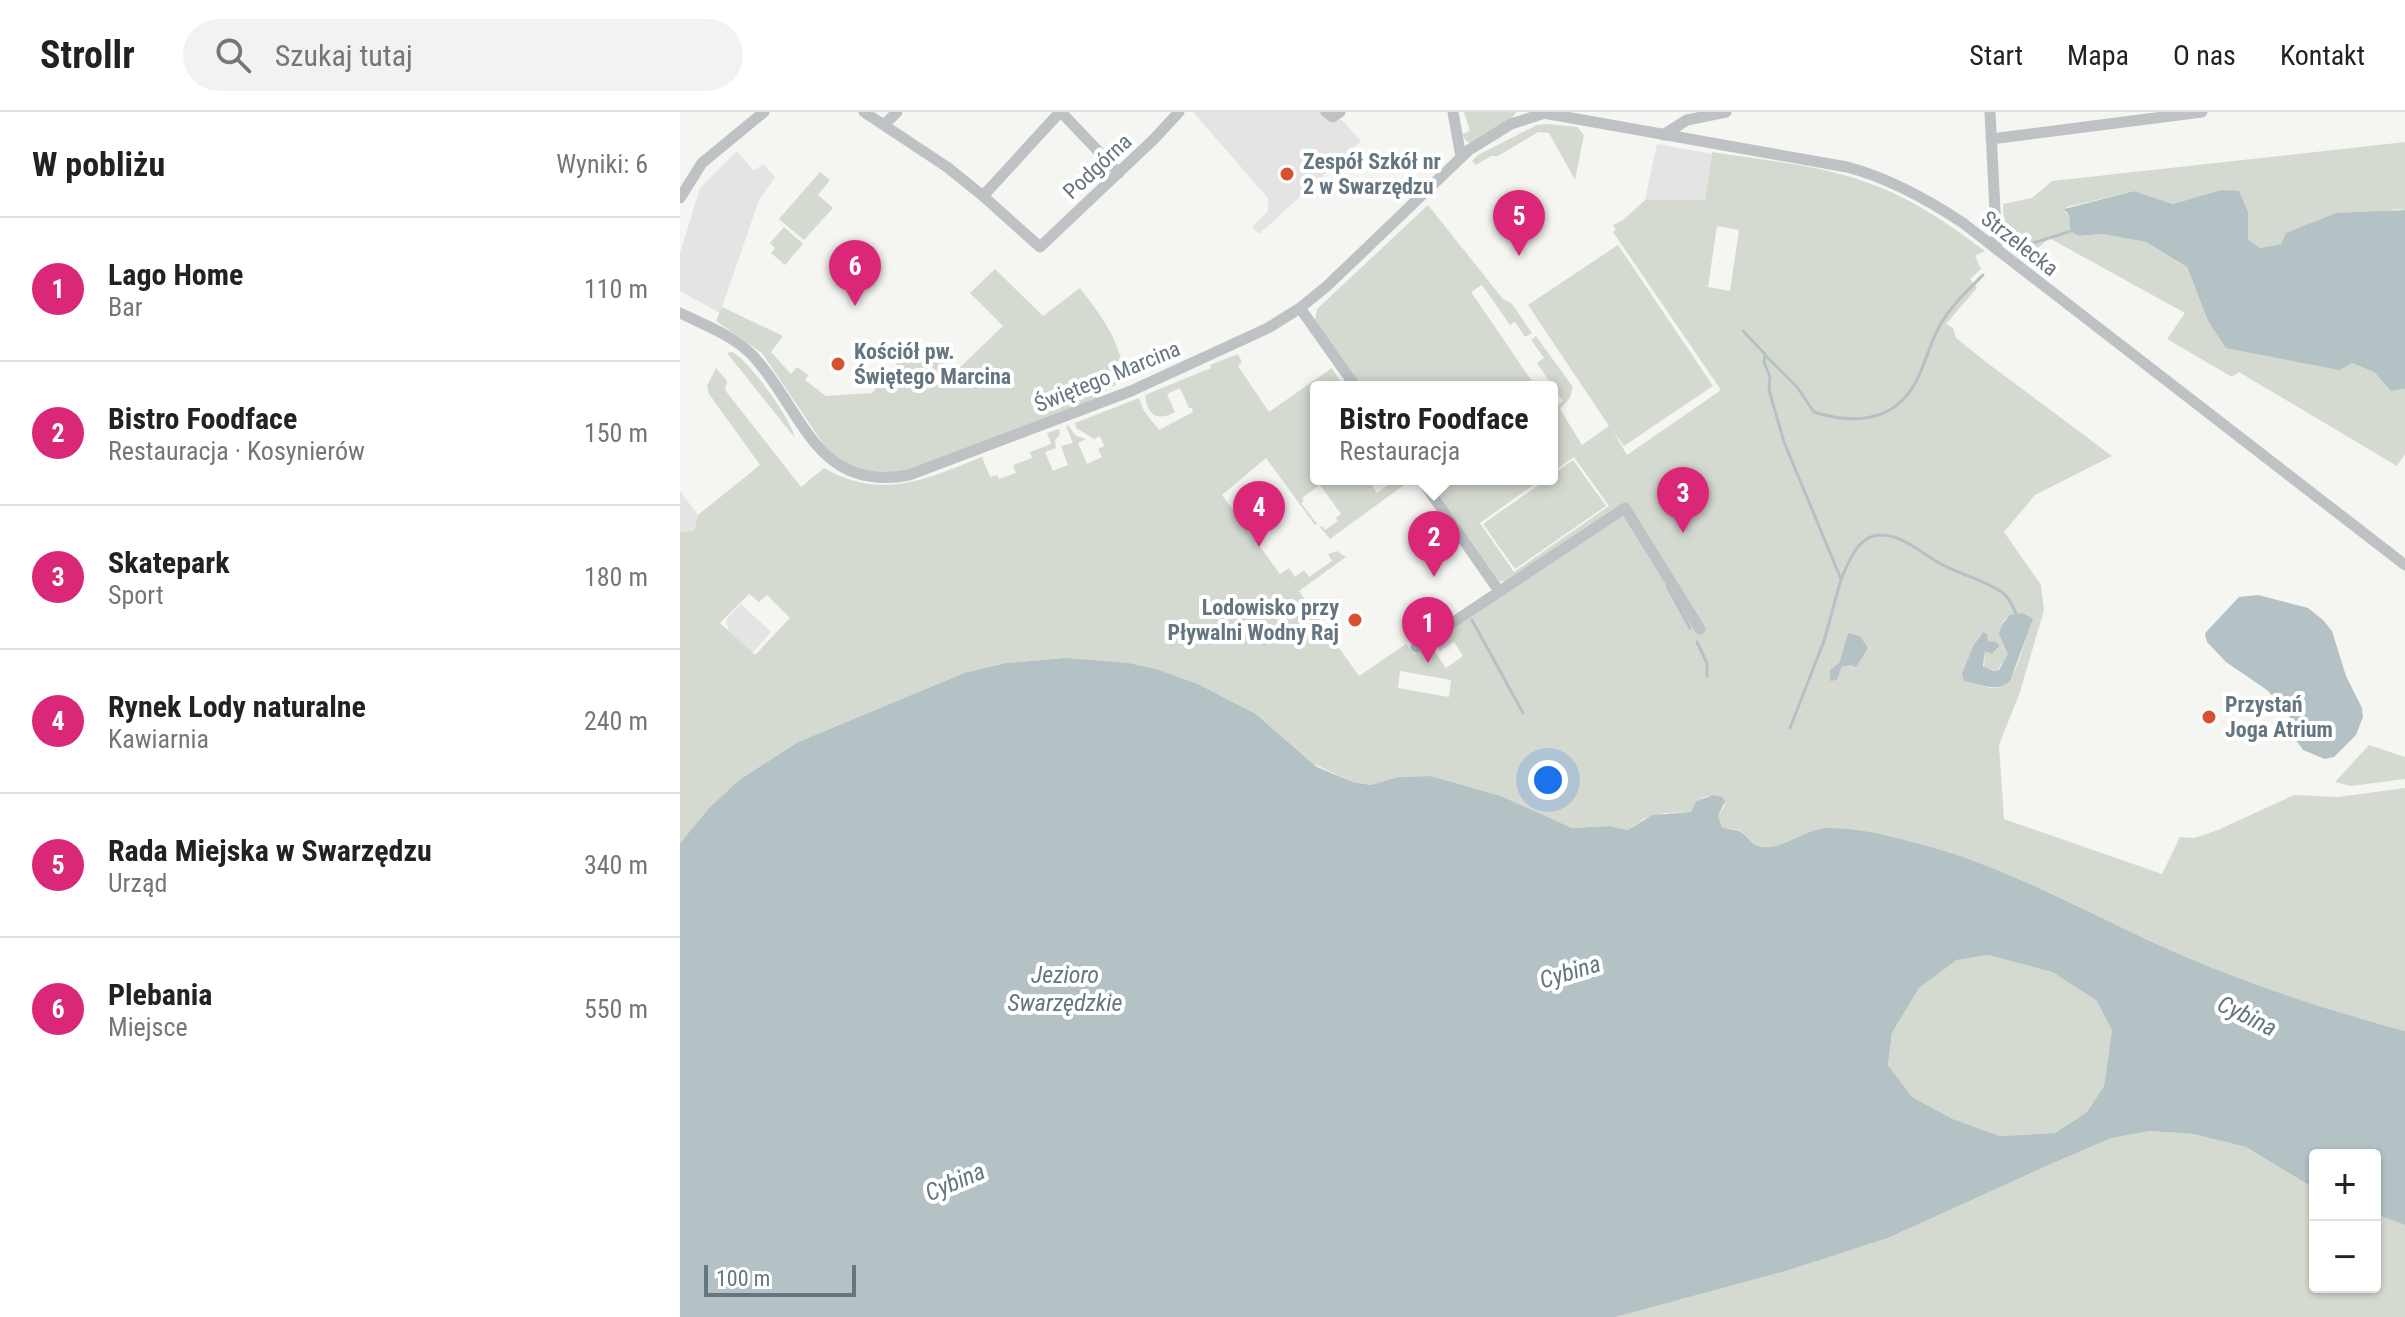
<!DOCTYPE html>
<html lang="pl">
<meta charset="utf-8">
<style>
body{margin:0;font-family:"Roboto Condensed",sans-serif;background:#f2f2f2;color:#222}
.controls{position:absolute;right:24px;bottom:24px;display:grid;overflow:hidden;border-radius:8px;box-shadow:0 2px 6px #0004}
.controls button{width:72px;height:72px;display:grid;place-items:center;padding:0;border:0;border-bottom:2px solid #e0e0e0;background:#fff;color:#222;font:40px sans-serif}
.scale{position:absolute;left:24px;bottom:20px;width:152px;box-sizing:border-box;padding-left:8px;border:4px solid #667681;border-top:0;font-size:22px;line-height:28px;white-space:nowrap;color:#667681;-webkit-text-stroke:6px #fff;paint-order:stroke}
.you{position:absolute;left:868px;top:668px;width:28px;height:28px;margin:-20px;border:6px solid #fff;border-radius:50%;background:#1a73e8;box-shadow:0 0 0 12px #1a73e833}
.badge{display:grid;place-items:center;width:52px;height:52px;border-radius:50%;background:#db2777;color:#fff;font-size:26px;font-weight:700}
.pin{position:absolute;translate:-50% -66px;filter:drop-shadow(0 2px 4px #0008)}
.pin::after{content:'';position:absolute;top:42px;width:28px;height:24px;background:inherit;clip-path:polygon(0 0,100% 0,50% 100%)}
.popup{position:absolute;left:630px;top:269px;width:248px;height:104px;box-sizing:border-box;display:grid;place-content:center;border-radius:8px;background:#fff;filter:drop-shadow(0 2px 6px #0005);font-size:26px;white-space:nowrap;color:#767676}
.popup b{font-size:30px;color:#222}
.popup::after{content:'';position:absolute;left:50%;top:100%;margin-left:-16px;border:16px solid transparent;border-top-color:#fff}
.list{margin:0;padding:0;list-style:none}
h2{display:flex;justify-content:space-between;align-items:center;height:104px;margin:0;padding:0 32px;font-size:34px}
h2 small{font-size:26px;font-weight:400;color:#767676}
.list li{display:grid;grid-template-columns:52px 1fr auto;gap:24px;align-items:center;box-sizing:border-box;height:144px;padding:0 32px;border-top:2px solid #e0e0e0}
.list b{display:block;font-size:30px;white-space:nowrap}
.list p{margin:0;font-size:26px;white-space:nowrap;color:#767676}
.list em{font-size:26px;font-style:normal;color:#767676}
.icon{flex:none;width:44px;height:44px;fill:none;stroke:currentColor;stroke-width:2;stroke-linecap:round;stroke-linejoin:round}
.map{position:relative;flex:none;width:1725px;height:1205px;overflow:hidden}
header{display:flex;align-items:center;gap:48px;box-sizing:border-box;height:112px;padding:0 40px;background:#fff;border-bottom:2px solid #e0e0e0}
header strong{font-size:38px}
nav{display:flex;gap:44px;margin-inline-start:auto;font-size:28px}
.search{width:560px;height:72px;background:#f2f2f2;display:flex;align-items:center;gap:20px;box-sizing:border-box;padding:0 28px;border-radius:44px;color:#767676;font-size:30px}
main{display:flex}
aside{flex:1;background:#fff}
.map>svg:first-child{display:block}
</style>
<header>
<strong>Strollr</strong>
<div class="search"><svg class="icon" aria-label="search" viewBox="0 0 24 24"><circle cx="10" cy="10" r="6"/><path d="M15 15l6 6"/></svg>Szukaj tutaj</div>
<nav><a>Start</a><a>Mapa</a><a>O nas</a><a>Kontakt</a></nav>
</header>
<main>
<aside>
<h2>W pobliżu<small>Wyniki: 6</small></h2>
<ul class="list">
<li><span class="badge">1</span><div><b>Lago Home</b><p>Bar</p></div><em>110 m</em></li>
<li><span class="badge">2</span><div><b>Bistro Foodface</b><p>Restauracja · Kosynierów</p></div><em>150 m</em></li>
<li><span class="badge">3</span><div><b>Skatepark</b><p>Sport</p></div><em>180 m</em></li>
<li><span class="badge">4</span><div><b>Rynek Lody naturalne</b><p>Kawiarnia</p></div><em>240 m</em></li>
<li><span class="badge">5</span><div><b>Rada Miejska w Swarzędzu</b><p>Urząd</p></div><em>340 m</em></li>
<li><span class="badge">6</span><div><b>Plebania</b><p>Miejsce</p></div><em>550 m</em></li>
</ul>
</aside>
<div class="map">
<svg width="1725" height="1205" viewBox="0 0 1725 1205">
<rect width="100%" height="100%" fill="#f5f5f2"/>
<path fill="#e3e4e3" d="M513,0h129l10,8h10l19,21 -102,93 -7,-7 16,-16v-13z
M977,32l54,10 -6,46h-60z
M57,39l17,20 9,-7 12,13 -16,23 -39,113 -40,-22v-38l20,-65z
M0,379l18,24 -4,16 -14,1z
M61,492l30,28 -19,21 -23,-21 -3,-12z"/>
<path fill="#d5dad1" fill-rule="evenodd" d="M784,0h52l-4,7 -42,24 -4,-2 -4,-7 8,-3z
M868,12l29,3 7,8 -9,45 -26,-47 -11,-1 -40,24h-7l-15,9 -4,-4 6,-6 59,-30z
M1725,30v68l-8,-1 -85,16 -25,8 -5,11 -22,4 -12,-9v-27l-27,-22 -48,14 -39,-13 -67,16 -2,5 4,3 1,13 3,5 6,3 23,-2 44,8 41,25 21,54 144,42 22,9 17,19 14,-2v65l-8,12 -158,-94 -7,5 -65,-38 18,-26 -136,-75 -25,23 -19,-15 -2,-42 29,-6 20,-17z
M1032,40c48,8 99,12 145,27 48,15 88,42 128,72l-10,5 6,13 -11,10 7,9 -31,36 7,4 3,10 34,27 122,91 -77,39 -31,37 37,53 3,25 -24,82 -21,53 5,74 158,55 18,-37 14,1 24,-8 76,-35 44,2 67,-9v243c-74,-20 -148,-44 -219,-74 -84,-36 -163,-83 -251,-109 -34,-9 -72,-21 -108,-20 -23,1 -47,25 -69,18 -9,-3 -11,-12 -18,-15 -6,-3 -12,-1 -18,-4l-4,-11 7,-11 -17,-9 -12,5 -5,11 -27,1 -19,5 -17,12 -18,-4 -38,2 -71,-32 -70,-20 -33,1 -27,8 -18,-3 -39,-18 -58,-50 -56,-29 -136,-27 -58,5 -42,10 -166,69 -59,38 -29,27 -30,36v-311l14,-1 4,-16 62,-50 -51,-71 -2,-8 9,-18 11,13 -2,9 76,97 23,-19c57,33 103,11 158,-11l8,20 7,-2 2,4 17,-6 -3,-8 19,-7 -2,-6 21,-8 -4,-11 12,-4 1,5 -5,7 1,7 -11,4 8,19 15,-6 -7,-19 12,-3 -7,-17 2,-1 8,11 10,3 -8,4 9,21 15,-7 -4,-8 6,-3 -4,-10 -6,3 -18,-11 -1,-5 64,-25 5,13 15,19 34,-18 -1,-4h-3l-9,-20 -13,6 8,18c-18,10 -28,3 -30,-17l66,-27 -1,-3 28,-11 4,8 -4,4 31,46 63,-44 12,19h-28v76l-4,4 4,5v7h52l9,14 19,-14h4l4,6 -74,54 -10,-12 2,-1 3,4 13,-9 -2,-3 5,-4 -21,-29 -18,13 2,3 -3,2 16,21 -2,1 -49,-67 -44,37 58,79 9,-6 6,9 9,-7 5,7 23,-16 -4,-7 9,-3 9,6 -47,34 60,85 47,-32 8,10 15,-11 17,25 17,-12 -9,-14 -14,9 -7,-10 73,-59 -7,-1 -71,-102h114l-62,44 34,49 95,-66 -35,-49 -22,15v-63l11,-8 -26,-38 7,-5 -13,-18 5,-4 37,51 -3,11 -10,11 22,36 27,-19 -81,-121 90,-60 95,141 -89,60 -11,-15 14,24 94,-65 -108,-158 3,-2 -3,-5 10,-5 22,-20h60zM1037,114l22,4 -9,61 -22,-4zM69,482l10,8 8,-7 23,23 -35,37 -35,-32zM1343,501l9,9c-9,18 -15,66 -38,66 -9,0 -16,-7 -26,-6 1,-19 1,-37 15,-50l5,9 12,5 -6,7 -9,-3 -1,17 13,4 12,-17c-7,-20 -19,-36 14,-41zM1168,521l12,3 -9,29 -9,2 -5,13 -7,-9 9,-8zM720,559l51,9 -2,17 -51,-9z
M140,60l10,8 -12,15 15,13 -29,32 -25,-21z
M748,93l75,94 9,5 20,29 -7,4 -10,-15 -5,3 -28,-40 -11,7 65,95h-173l-48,-67 2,-11z
M104,115l19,17 -18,21 -14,-12 4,-5 -5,-5z
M315,157l48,47 37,-28c23,31 38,49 45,88l-11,10 -14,7v6l-187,72 -30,3 -30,-5 -23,-15 -68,-101 -46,-32 6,-14 61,29 -12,16 20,22 6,-7 11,8 -3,5 21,16 46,-3 41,-49 23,19 -1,-4 6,-7 8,6 -6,8 -4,-1 13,10 51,-49 -33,-33z
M52,240c18,9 60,69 63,86l-68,-85z
M893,348l33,46 -91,63 -32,-45 64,-45h5v-4z
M1689,633l36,12v22l-54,7 -16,-4z
M1308,843l64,17 44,28 16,30 -8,56 -17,26 -32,21 -55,3 -47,-17 -41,-22 -24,-32 4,-32 27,-45 38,-28z
M1470,1019l43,3 53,13 69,42v98h60v-73l30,11v92h-789l170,-46 102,-33 165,-75 59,-25z"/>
<path fill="#b5c2c5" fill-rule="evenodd" d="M1541,78l18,1 9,21v27l12,9 21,-4 5,-11 50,-20 69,-3v179l-14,2 -17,-19 -22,-9 -13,7 -113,-22 -18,-27 -21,-54 -41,-25 -44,-8 -23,2 -6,-3 -3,-5 -1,-13 -5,-6 70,-18 39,13z
M1578,483l50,13 15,12 9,11 14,45 16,32 1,9 -7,18 -22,22 -9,2 -22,-9 -10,-14 -4,-22 -22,-24 -41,-28 -19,-20 -2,-8 2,-3 32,-34z
M1343,501l10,6 -23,62c-15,13 -29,2 -46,0l-2,-7 12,-30 9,-12 4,2 1,7 8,1 4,4 -8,8 -7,-3 -2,15 11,5 5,-1 9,-16 -9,-20 3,-10 8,-9z
M1168,521l12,3 8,12 -12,19 -5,-2 -9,2 -5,13 -7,1v-11l9,-7z
M384,546l64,5 28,6 44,16 56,29 61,53 36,15 18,3 27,-8 33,-1 70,20 71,32 38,-2 18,4 24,-15 39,-3 5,-11 18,-6 8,2 3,4 -7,15 4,11c6,3 12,2 17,4 8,3 10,12 19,15 22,7 45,-17 69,-18 36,-1 74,11 108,20 88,26 167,73 251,109 71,30 145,54 219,74v194l-30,-11v-59h-60v34l-69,-42 -53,-13 -43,-3 -38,7 -59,25 -165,75 -102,33 -170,46h-936v-474l30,-36 29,-27 59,-38 166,-69 42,-10zM1308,843l64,17 44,28 16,30 -8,56 -17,26 -32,21 -55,3 -47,-17 -41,-22 -24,-32 4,-32 27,-45 38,-28z"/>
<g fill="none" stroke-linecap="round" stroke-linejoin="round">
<path stroke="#b5c2c5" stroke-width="3" d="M1334,137l57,-18
M1063,219l22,23
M1161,467c8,-17 17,-44 39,-44 24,0 42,19 61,29 20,11 42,15 62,29 7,6 10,13 13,21
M987,474l23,42
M792,508l51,93
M1017,530l10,21v13
M1110,616l34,-87 17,-62 -57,-137 -15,-52 1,-13 -6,-15 1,-7 32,32 17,25c37,12 78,11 100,-27 11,-18 15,-40 25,-58 11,-20 28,-36 44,-52"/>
<path stroke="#bec2c5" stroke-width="11" d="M184,0l83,55 36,29 57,51 114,-108 25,-27
M381,0l58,61
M646,0l7,5 7,-5
M773,0l8,45
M858,0l309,55c42,11 80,32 116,56l442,342
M1310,0l7,138
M204,13l13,-13
M983,23l24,-15 39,-8
M1311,27l211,-27
M303,84l77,-84
M0,86l22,-35 62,-51
M620,196l56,79
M0,201c25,12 55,23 74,44 49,54 62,136 155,118l222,-84 137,-63 32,-20 27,-22 142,-136 42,-26 31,-10
M741,367l78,112
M736,535l209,-139 75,121"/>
</g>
<g fill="#d65130" stroke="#fff" stroke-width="3">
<circle cx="607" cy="62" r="8"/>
<circle cx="158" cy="252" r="8"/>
<circle cx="675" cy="508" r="8"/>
<circle cx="1529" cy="605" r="8"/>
</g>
<g text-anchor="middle" stroke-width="8" stroke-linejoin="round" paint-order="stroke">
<g font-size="22" font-weight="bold" fill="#667681" stroke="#fff" text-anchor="start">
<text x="623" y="57">Zespół Szkół nr<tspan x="623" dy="25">2 w Swarzędzu</tspan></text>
<text x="174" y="247">Kościół pw.<tspan x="174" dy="25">Świętego Marcina</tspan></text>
<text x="659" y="503" text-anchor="end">Lodowisko przy<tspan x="659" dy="25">Pływalni Wodny Raj</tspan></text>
<text x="1545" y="600">Przystań<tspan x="1545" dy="25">Joga Atrium</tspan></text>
</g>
<g font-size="22" fill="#667681" stroke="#fff">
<text transform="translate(417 54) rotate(-43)" y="8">Podgórna</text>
<text transform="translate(1340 131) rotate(38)" y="8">Strzelecka</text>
<text transform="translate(427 264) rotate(-22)" y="8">Świętego Marcina</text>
</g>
<g font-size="24" font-style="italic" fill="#62777e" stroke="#fff">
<text transform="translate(890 860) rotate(-17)" y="8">Cybina</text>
<text x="385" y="871">Jezioro<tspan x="385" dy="28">Swarzędzkie</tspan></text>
<text transform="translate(1567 904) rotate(26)" y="8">Cybina</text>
<text transform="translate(275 1070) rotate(-23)" y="8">Cybina</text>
</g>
</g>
</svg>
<div class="controls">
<button>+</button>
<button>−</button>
</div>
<div class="scale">100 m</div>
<div class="you"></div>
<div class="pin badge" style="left:748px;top:551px">1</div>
<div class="pin badge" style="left:754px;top:465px">2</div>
<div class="popup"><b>Bistro Foodface</b>Restauracja</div>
<div class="pin badge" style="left:1003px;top:421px">3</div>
<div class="pin badge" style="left:579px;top:435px">4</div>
<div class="pin badge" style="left:839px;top:144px">5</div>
<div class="pin badge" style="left:175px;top:194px">6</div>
</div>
</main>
